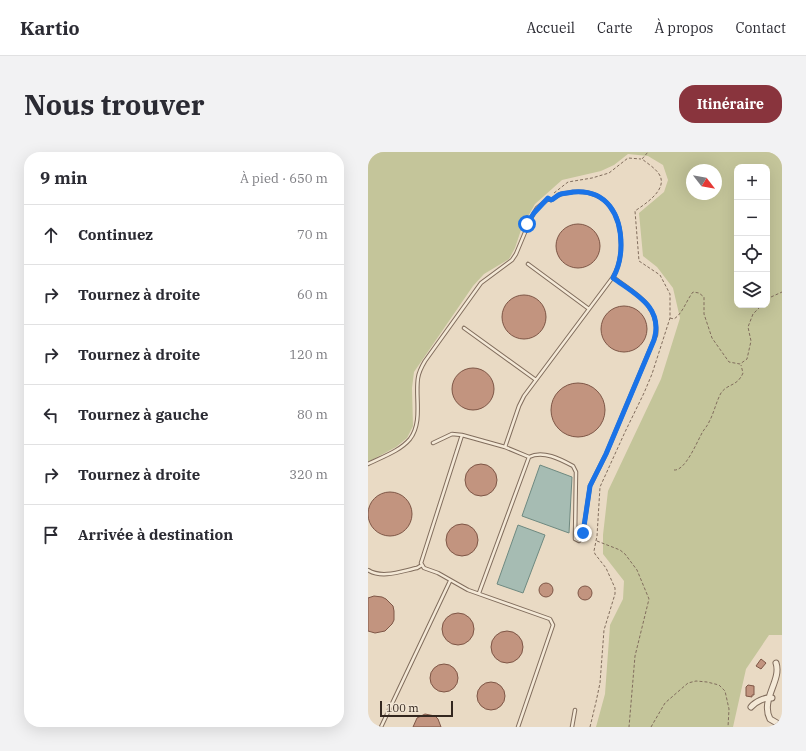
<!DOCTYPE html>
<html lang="fr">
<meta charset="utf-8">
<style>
body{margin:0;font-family:"IBM Plex Serif",serif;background:#f2f2f3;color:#2b2b33}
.controls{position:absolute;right:12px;top:12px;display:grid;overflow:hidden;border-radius:8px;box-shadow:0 4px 16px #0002}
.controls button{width:36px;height:36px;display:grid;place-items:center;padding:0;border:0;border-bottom:1px solid #e1e1e2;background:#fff;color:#2b2b33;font:20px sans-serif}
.compass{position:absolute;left:318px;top:12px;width:36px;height:36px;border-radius:50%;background:#fff;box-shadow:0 4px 16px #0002;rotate:121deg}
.scale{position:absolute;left:12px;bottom:10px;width:73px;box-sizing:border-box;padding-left:4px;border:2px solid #33271f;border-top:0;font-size:11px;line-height:14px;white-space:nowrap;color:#33271f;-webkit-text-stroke:3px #f1e5d3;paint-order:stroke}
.stop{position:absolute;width:12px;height:12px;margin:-9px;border:3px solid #1a73e8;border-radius:50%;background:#fff}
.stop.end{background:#1a73e8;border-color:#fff;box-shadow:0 1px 4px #0008}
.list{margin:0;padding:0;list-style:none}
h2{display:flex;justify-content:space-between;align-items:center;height:52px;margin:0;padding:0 16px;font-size:17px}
h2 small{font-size:13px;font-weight:400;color:#7c7c81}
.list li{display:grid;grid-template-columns:26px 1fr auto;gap:12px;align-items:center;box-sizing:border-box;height:60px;padding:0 16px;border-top:1px solid #e1e1e2}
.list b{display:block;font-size:15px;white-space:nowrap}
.list em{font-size:13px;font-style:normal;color:#7c7c81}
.icon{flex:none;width:22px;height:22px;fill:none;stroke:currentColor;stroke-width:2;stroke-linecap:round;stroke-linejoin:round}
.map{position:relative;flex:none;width:414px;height:575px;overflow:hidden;border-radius:16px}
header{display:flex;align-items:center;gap:24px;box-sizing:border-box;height:56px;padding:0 20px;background:#fff;border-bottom:1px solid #e1e1e2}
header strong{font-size:19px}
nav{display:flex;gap:22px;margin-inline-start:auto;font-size:14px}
.intro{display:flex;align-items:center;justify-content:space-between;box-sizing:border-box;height:96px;padding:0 24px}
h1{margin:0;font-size:28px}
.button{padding:10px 18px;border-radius:16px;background:#89343d;color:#fff;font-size:14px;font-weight:700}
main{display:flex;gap:24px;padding:0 24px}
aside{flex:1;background:#fff;border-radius:16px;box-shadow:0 4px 16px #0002}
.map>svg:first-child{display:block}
</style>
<header>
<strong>Kartio</strong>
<nav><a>Accueil</a><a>Carte</a><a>À propos</a><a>Contact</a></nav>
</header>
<div class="intro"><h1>Nous trouver</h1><a class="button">Itinéraire</a></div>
<main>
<aside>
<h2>9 min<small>À pied · 650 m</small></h2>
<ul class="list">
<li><svg class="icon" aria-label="ahead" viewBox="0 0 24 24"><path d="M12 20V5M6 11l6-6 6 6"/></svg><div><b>Continuez</b></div><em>70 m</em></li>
<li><svg class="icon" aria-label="right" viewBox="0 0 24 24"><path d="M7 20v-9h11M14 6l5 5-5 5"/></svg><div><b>Tournez à droite</b></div><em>60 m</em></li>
<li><svg class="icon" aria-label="right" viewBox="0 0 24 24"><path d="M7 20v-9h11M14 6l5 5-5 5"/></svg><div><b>Tournez à droite</b></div><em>120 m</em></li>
<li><svg class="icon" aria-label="left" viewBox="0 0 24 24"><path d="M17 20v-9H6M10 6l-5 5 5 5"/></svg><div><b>Tournez à gauche</b></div><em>80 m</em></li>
<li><svg class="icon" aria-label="right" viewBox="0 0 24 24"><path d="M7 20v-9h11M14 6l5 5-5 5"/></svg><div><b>Tournez à droite</b></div><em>320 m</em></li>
<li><svg class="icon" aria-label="arrive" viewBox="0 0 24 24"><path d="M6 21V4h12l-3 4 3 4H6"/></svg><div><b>Arrivée à destination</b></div></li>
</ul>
</aside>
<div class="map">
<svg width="414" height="575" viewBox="0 0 414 575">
<rect width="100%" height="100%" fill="#e9dac4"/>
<path fill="#c4c59a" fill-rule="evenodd" d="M0,0h414v483h-13l-23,34 -13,58h-137l9,-33 5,-69 13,-26 1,-18 -21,-27v-19l5,-44 53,-112 19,-61 -7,-30 -16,-21 -14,-11 -4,-43 25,-21 4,-12 -5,-15 -15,-9 -20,-2 -14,11 -13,6 -39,9 -27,24 -13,23 -7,21 -6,11 -25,15 -11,12 -59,86 -2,16 1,38 -6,12 -11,9 -28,15zM369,15h30v138h-30zM324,18h24v24h-24z"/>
<path fill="#a6bcb3" stroke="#6e8980" d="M172,313l32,12 -3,56 -47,-17z
M150,373l27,10 -22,58 -26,-9z"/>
<path fill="#c2947f" stroke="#7e5646" d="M188 94a22 22 0 1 1 44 0a22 22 0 1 1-44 0Z
M134 165a22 22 0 1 1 44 0a22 22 0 1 1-44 0Z
M233 177a23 23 0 1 1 46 0a23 23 0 1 1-46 0Z
M84 237a21 21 0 1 1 42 0a21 21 0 1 1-42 0Z
M183 258a27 27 0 1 1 54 0a27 27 0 1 1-54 0Z
M97 328a16 16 0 1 1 32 0a16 16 0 1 1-32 0Z
M0 362a22 22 0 1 1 44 0a22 22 0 1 1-44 0Z
M78 388a16 16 0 1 1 32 0a16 16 0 1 1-32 0Z
M171 438a7 7 0 1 1 14 0a7 7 0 1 1-14 0Z
M210 441a7 7 0 1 1 14 0a7 7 0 1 1-14 0Z
M6,444l8,1 4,2 7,7 1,5v9l-2,4 -7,7 -10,2 -7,-2v-33z
M74 477a16 16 0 1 1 32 0a16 16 0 1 1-32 0Z
M123 495a16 16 0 1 1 32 0a16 16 0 1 1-32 0Z
M393,507l5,4 -5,6 -5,-3z
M62 526a14 14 0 1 1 28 0a14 14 0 1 1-28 0Z
M109 544a14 14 0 1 1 28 0a14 14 0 1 1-28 0Z
M380,533l6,1v9h-2v2l-6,-1v-9z
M57,562l10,2 3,3 3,8h-28l4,-9z"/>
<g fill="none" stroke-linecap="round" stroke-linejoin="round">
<g stroke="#816d5d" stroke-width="4.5">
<path id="lane" d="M160,112l61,45
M96,176l72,52
M94,283l-41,128 3,5 14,5 30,17 82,29 3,6 -35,102
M65,291l19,-9 10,1 43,12 24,10c14,-7 31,2 44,9l3,6 -1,67 4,2 3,-4 1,-4 7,-47 16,-32 50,-119c3,-31 -21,-41 -43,-58
M0,312c14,-7 32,-13 42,-25 13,-17 5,-42 8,-61 1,-7 4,-12 7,-17l56,-78 31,-23 4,-6 15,-36 6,-10 11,-9 3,1c3,-1 6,-5 10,-6 4,-1 8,-1 12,-2 34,-3 48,23 48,53 0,12 -2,22 -8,32l-89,119 -5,10 -14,41
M0,418c14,9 34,1 49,-2l5,-3
M111,441l50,-136
M13,575l69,-146
M204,575l3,-17"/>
</g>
<g stroke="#816d5d" stroke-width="7">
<path id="street" d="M408,511c6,17 -16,37 -6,56l12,7
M383,555c4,-5 14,-10 21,-9"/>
</g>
<path stroke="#816d5d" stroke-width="1" stroke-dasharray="3 2" stroke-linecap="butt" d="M186,41l14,-11 24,-4 17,-5 19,-15 13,1
M399,148l4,-3 11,-5
M302,166l4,1c9,-6 12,-18 19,-27l6,1 5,4v17l8,24 17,24 11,2 7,-5 4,-18 -3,-14 5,-13 9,-9
M306,318c11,1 22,-26 27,-35 2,-5 6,-8 8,-13 5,-9 7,-20 12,-29 7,-10 16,-6 22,-20l-2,-8
M229,389l23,9 5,4 12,16 12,29 -14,57 -6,71
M222,575l6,-25 4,-19 4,-53 11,-36v-6l-9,-20 -11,-14 -1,-3 3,-15 3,-49 25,-55 19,-39 8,-19 18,-56v-24l-10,-19 -21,-14 -4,-50c10,-7 34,-22 24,-37 -4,-6 -12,-11 -17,-15l6,-7
M283,575l14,-24 23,-20 8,-2 11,1 12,3 6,6 4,18 -1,18"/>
<use href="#lane" stroke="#f4e9d7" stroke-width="2.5"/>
<use href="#street" stroke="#f4e9d7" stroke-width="5"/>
</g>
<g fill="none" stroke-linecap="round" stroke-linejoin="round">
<path stroke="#1a73e8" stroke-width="5" d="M159,72l7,-11 14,-15 3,2c3,-1 6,-5 10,-6 4,-1 8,-1 12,-2 34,-3 48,23 48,53 0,12 -2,22 -8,33 22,16 51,29 41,62l-48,114 -16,32 -7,47"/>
</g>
</svg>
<div class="controls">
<button>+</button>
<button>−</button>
<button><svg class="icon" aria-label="locate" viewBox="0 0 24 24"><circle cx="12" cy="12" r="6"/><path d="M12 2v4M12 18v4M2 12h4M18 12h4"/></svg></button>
<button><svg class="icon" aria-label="layers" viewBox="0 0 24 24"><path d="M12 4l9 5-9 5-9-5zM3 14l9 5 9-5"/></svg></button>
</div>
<svg class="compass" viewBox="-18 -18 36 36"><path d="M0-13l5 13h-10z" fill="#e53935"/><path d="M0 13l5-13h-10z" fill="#7c7c81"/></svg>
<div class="scale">100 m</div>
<div class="stop" style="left:159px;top:72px"></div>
<div class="stop end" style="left:215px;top:381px"></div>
</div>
</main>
